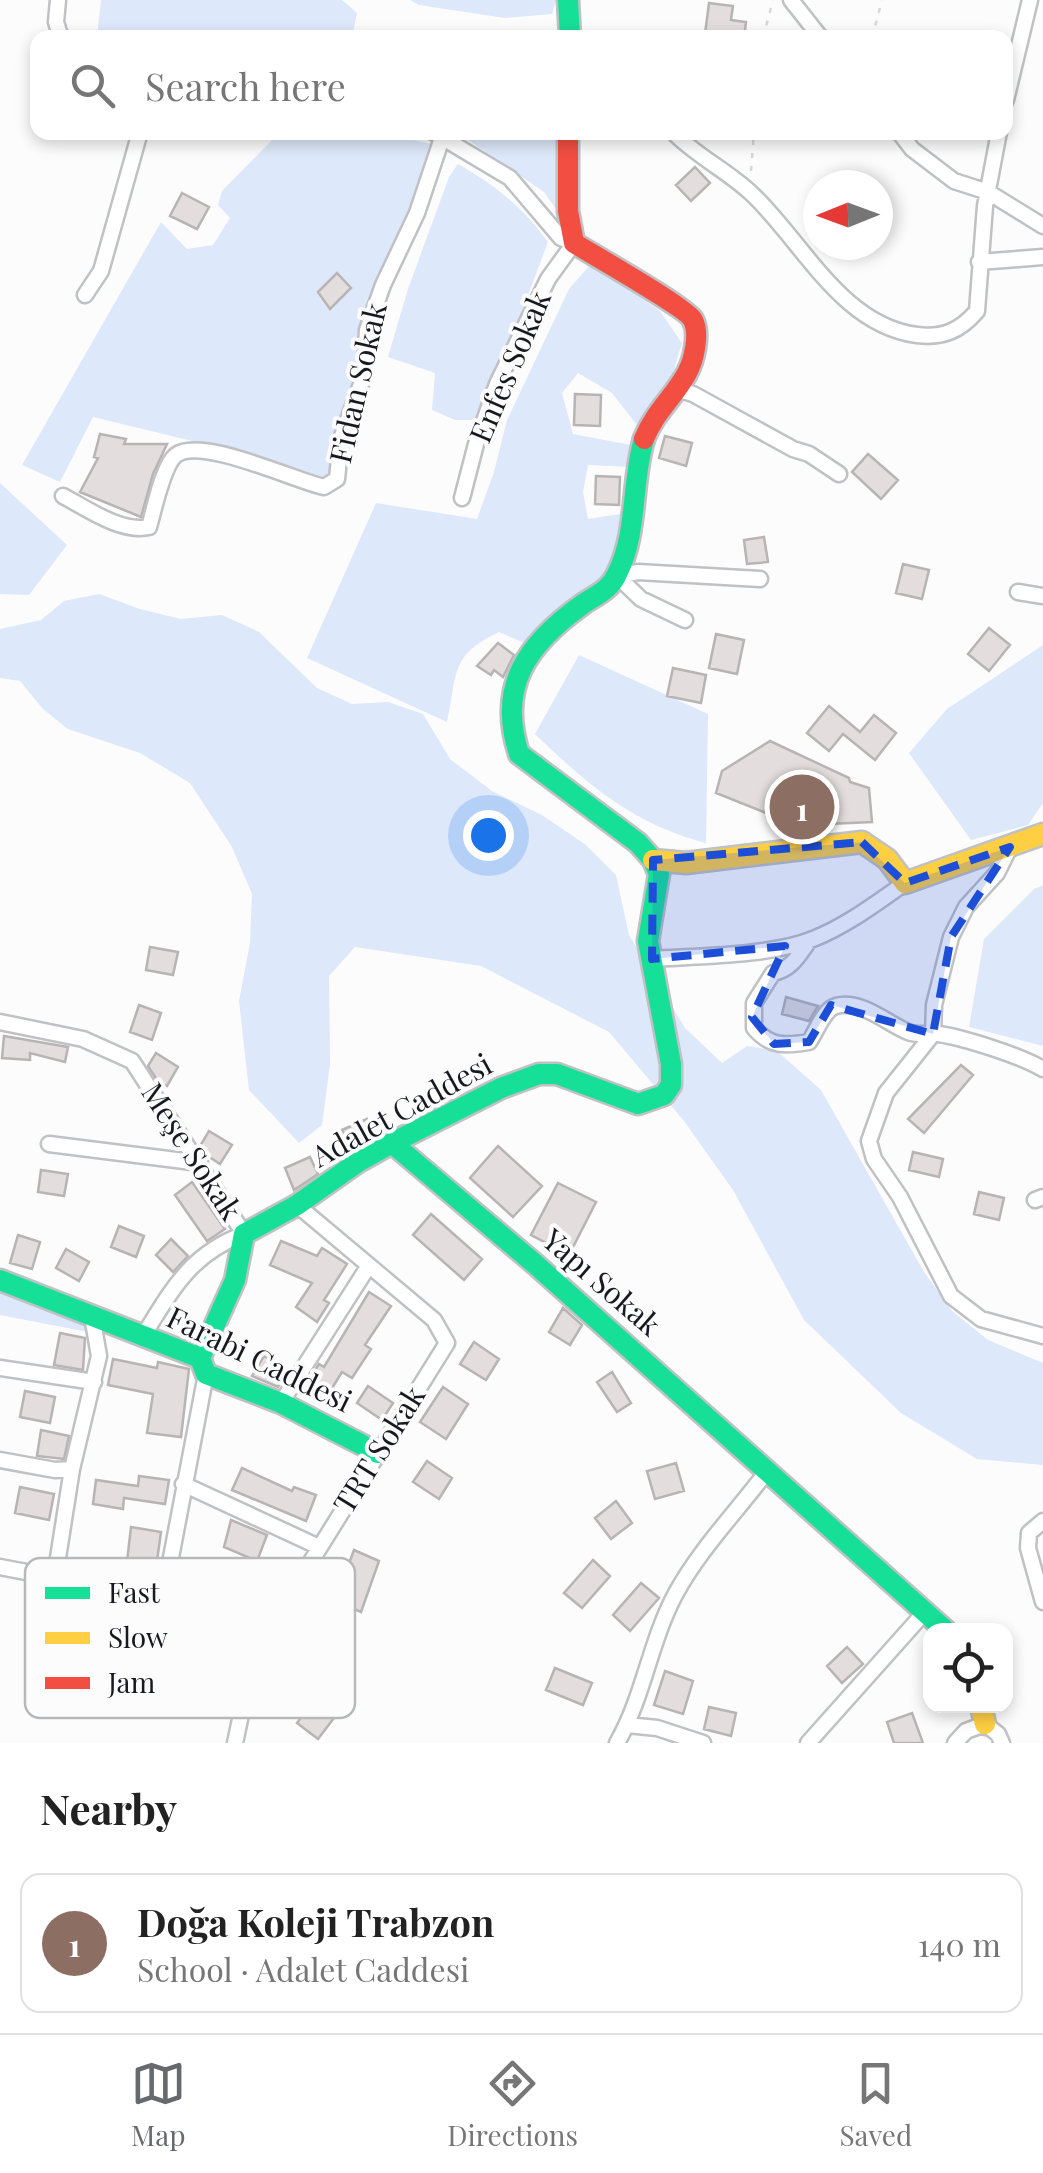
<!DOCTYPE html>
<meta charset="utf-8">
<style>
body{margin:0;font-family:"Playfair Display",serif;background:#f2f2f2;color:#222}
.controls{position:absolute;right:30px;bottom:30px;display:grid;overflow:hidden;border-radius:20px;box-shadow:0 5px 15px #0003}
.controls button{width:90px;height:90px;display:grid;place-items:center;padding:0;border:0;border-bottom:2px solid #e0e0e0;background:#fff;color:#222;font:50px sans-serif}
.compass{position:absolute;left:803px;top:170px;width:90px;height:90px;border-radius:50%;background:#fff;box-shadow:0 5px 15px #0003;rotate:269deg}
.you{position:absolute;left:488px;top:835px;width:35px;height:35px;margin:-25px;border:8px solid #fff;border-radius:50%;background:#1a73e8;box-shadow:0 0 0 15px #1a73e833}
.badge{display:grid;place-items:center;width:65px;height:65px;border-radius:50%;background:#66696d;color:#fff;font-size:32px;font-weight:700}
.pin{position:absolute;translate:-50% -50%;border:5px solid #fff;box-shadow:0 2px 10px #0006}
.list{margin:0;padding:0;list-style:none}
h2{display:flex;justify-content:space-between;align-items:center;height:130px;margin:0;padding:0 40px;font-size:42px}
h2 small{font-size:32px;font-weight:400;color:#767676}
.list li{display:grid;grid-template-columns:65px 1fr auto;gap:30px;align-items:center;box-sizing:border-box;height:140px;margin:0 20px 20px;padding:0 20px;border:2px solid #e0e0e0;border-radius:20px}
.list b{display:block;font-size:38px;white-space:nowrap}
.list p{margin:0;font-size:32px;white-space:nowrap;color:#767676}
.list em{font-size:32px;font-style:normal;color:#767676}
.icon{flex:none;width:55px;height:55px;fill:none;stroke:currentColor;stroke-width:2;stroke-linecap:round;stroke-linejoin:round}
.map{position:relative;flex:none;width:1043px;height:1743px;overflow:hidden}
.search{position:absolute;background:#fff;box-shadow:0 5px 15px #0003;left:30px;right:30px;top:30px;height:110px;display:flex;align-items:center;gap:25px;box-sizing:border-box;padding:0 35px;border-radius:20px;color:#767676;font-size:38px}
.sheet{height:290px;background:#fff}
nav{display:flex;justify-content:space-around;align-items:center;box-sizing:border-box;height:140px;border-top:2px solid #e0e0e0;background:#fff;font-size:28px;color:#767676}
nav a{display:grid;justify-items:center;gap:5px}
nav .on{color:#66696d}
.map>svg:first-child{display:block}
</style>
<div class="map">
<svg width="1043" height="1743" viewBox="0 0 1043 1743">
<rect width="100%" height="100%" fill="#fcfcfc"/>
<path fill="#dde8fa" d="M101,0h241l15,13 -5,24h-255z
M410,0h146l-4,14 -47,4 -86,-13z
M306,132h76l48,12 -88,273 -5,57 -14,3 -77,-23 -153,-37 -33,65 -38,-17 139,-243 26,27 26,-4 17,-27 -12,-13 4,-14 54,-55z
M458,133h102l2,85 -18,-26z
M458,164c37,21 65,43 90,78l-67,178h-26l-23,-10 3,-37 -47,-16 20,-68 41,-112z
M591,264l69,47 22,32 -16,52 -30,29 -24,-31 -34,-20 -16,20 11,41 58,11v22l-43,-2 -5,27 5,27 32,-5 -5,49 -79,85 -37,-16c-50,24 -41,41 -52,90l-140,-64 69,-155 101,16 17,-47 13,-52 62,-131z
M0,483l67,62 -38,50 -29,-1z
M99,594l41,15 41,10 41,-4 37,17 58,56 35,16 36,-2 35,12 27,45 42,32 50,24 44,30 30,30 13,60 56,93 37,35 25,-17 30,5 44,39 103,182 28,39 36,29 55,23v102l-66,-6 -76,-46 -97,-93 -71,-130 -49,-69 -75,-89 -128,-66 -126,-19 -26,29 1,88 -8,61 -23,18 -50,-53 -10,-89 11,-58 2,-49 -20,-47 -42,-64 -50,-30 -72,-24 -25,-20 -23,-28 -20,-3v-49l41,-9 23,-19z
M1043,645v158l-15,22 -57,15 -62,-87 38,-44z
M579,655l129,59 -2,129c-73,-19 -118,-58 -171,-109z
M1043,885v161l-74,-19 15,-88 50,-50z
M0,1290l88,30v12l-88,-17z"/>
<path fill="#e3dedd" stroke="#b8b4b4" stroke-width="2.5" d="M709,3l24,3 -2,14 15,2 -2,16 -39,-4z
M695,167l15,16 -19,18 -15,-16z
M182,193l27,14 -12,22 -27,-13z
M337,273l14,15 -21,21 -12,-17z
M575,394l26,1 -1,31 -26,-1z
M100,434l26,5 -2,5h43l-14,30 -12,43 -61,-25 18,-34 -4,-1z
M665,436l27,7 -6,23 -27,-8z
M868,454l30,26 -17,19 -29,-27z
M596,476l24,1 -1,28 -24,-1z
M764,537l4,25 -21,2 -3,-24z
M903,564l26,6 -7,29 -26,-6z
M989,628l21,17 -21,26 -21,-17z
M716,634l28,6 -7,34 -28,-6z
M498,643l16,12 -11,22 -9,-7 -3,5 -14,-9z
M673,668l33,7 -5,28 -34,-7z
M829,706l31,26 14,-17 22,18 -21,27 -32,-26 -14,17 -22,-18z
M770,741l79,37 1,4 19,6 3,34 -44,2 -30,-5 -32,-6 -50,-20 6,-22z
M150,947l28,5 -5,23 -27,-5z
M786,997l32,9 -9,15 -27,-7z
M139,1005l22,8 -9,27 -22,-8z
M4,1036l64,11 -3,15 -35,-9v7l-28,-2z
M156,1053l22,14 -11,19 -10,-6 -9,-14z
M961,1065l12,10 -49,58 -16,-14z
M367,1119l8,18 -24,13 -9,-20z
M209,1131l23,14 -12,19 -15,-10 -5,-8z
M498,1146l44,40 -29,31 -43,-39z
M913,1152l30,7 -4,18 -30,-7z
M310,1157l8,17 -24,16 -9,-22z
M41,1170l27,4 -4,22 -26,-4z
M192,1182l33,47 -18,12 -32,-46z
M558,1183l38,19 -27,53 -38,-20z
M979,1192l25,6 -5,22 -25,-6z
M431,1214l51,45 -18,21 -51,-45z
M119,1226l25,10 -8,21 -25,-10z
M18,1235l22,7 -8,27 -22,-6z
M171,1239l17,17 -15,16 -17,-17z
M281,1241l36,15 5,-8 25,16 -23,36 5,3 -12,19 -21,-15 16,-24 -42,-18z
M66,1249l23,13 -10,19 -23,-13z
M369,1292l22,14 -26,39 6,4 -19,29 -10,-6 -16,26 -21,-13 14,-21 5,3z
M563,1308l19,17 -12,20 -21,-13z
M60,1333l25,5 -2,32 -29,-5z
M474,1342l25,17 -13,21 -26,-16z
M264,1356l24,14 -10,17 -26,-11z
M113,1359l44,9 1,-6 31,7 -8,68 -34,-4 6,-39 -45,-9z
M612,1372l19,31 -14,9 -20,-30z
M368,1386l25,17 -11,17 -25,-17z
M443,1387l25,17 -22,35 -26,-17z
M25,1391l30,6 -5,26 -30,-6z
M41,1430l28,6 -5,23 -27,-3z
M427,1461l25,17 -13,21 -26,-17z
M676,1463l8,28 -29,8 -8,-28z
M242,1468l50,23 2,-4 22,8 -10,26 -74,-31z
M139,1476l30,4 -4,24 -41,-6 -1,11 -30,-5 3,-24 42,6z
M20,1487l34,7 -5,26 -34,-7z
M616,1501l16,22 -21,16 -16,-21z
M231,1520l36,15 -10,26 -33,-14z
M131,1527l30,5 -7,51 -29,-4z
M354,1550l25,11 -18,51 -26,-11z
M593,1560l17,16 -28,32 -18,-15z
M641,1583l18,15 -29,33 -17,-16z
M847,1647l16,17 -21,19 -15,-17z
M555,1668l37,15 -9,22 -37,-15z
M665,1671l28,10 -10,33 -29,-9z
M315,1698l22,16 -19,25 -21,-16z
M709,1707l27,6 -5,23 -27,-7z
M912,1713l11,30h-29l-7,-21z"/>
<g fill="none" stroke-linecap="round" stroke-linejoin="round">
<g stroke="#bfc1c4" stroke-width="19">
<path id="street" d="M58,0l-2,22 5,16
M791,0l30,38
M1006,100l24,-100
M433,132l77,46 51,60 13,5 -26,36 -51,105 -21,60 -14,54
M673,132c23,24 55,39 79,62 51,48 89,131 165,141 26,3 43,-4 60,-24l8,-105 14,-74
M899,132l13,17 42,32 34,11 55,34
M979,262l64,-5
M85,295l16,-24 39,-139
M676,389l17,5 100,55 16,5 30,20
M63,496c25,13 58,37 86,31 5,-17 14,-62 27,-72 24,-19 117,25 148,32l13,-8 4,-40 23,-63 3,-46 16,-45 34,-72 25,-75
M1018,592l25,4
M685,620l-44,-21 -24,-23 21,-4 122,7
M1010,847l-13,26 -31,34 -15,30 -17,68 -1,29 -47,59 -17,48 5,18 26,38 51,99 30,23 62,17
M809,941c-11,15 -17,28 -36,32l-19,30v25c16,19 31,18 55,14 7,-10 15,-33 27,-36 25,-7 52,18 72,26 10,4 21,1 31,2 26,4 82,22 104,35
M652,959c46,-3 118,-3 161,-20 33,-13 62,-35 92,-56
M0,1022l83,17 49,22 112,173c-54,20 -72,56 -101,102
M49,1144l151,19
M1035,1200l8,-3
M0,1368l94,14
M206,1374l-37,194 13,39 14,16 60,21
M281,1403l87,-136
M0,1460l55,10 17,-1 27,-113 -7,-40
M183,1484l136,63
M1043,1521l-14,12 -1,15 15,54
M0,1567l179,34
M55,1577l17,-108
M627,1725l30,3 46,15
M235,1743l21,-99 31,-44 160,-257 -13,-23 -137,-115
M617,1743c27,-47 33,-102 59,-150 24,-44 62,-83 92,-123
M808,1743l116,-130
M955,1743l11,-12 19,-7 13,10 4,9"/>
</g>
<g stroke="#bfc1c4" stroke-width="25">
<path id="fast" d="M568,0l2,38
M392,1143l143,121 410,366
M0,1280l200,78 6,16 75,29 97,50
M200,1358l35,-78 9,-46 53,-29 61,-43 34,-19 109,-55 38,-14h18l81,30 26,-9 7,-10v-21l-23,-123 11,-67 -6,-14 -15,-17 -119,-89c-22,-68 8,-110 64,-150 13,-9 27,-14 34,-30 21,-41 14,-91 27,-135"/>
</g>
<g stroke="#bfc1c4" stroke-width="25">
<path id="slow" d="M653,860l33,3 176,-21 25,17 18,24 138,-49
M981,1706l4,18"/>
</g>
<g stroke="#bfc1c4" stroke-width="25">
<path id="jam" d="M568,132v79l6,32c19,12 113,65 119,77 7,14 1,40 -6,53 -13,24 -33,40 -43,66"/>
</g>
<path stroke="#d8d8d8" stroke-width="2.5" stroke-dasharray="5 8" stroke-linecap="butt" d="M763,38l10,-38
M872,38l10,-38
M751,171l3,-39"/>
<use href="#street" stroke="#fff" stroke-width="14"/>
<use href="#fast" stroke="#16e098" stroke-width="20"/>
<use href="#slow" stroke="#ffcf43" stroke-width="20"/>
<use href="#jam" stroke="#f24e42" stroke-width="20"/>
</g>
<path fill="#1d4ed8" fill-opacity="0.2" stroke="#1d4ed8" stroke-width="8" stroke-dasharray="20 12" stroke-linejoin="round" d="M862,842l43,41 105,-36 -59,90 -18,97 -102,-29 -22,37 -35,2 -22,-27 33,-71 -133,13 1,-99z"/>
<g text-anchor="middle" stroke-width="8" stroke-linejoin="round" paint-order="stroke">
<g font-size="30" fill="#161a20" stroke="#fcfcfc">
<text transform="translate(511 367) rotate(-67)" y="10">Enfes Sokak</text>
<text transform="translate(359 383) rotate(-77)" y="10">Fidan Sokak</text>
<text transform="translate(402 1111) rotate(-29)" y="10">Adalet Caddesi</text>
<text transform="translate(191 1152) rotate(57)" y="10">Meşe Sokak</text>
<text transform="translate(601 1283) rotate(41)" y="10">Yapı Sokak</text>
<text transform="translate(259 1360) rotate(26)" y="10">Farabi Caddesi</text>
<text transform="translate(380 1450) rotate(-58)" y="10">TRT Sokak</text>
</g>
</g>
<rect x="25" y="1558" width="330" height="160" rx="15" fill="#fcfcfc" stroke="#b7b8ba" stroke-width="2.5"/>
<rect x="45" y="1587" width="45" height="12" fill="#16e098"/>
<rect x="45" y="1632" width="45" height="12" fill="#ffcf43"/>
<rect x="45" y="1677" width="45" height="12" fill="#f24e42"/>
<g font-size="28" fill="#161a20">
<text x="108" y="1603">Fast</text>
<text x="108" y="1648">Slow</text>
<text x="108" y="1693">Jam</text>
</g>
</svg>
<div class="controls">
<button><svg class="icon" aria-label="locate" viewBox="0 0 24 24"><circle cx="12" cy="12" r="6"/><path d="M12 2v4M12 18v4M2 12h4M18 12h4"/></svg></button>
</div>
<svg class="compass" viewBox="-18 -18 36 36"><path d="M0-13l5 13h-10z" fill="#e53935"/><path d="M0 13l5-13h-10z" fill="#767676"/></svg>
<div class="you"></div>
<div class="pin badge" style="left:802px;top:807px;background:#8d6e63">1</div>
<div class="search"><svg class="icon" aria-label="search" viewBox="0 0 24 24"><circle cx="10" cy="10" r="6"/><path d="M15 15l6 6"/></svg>Search here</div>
</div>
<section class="sheet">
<h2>Nearby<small></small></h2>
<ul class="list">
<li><span class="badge" style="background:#8d6e63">1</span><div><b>Doğa Koleji Trabzon</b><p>School · Adalet Caddesi</p></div><em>140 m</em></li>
</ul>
</section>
<nav>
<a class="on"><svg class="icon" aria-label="map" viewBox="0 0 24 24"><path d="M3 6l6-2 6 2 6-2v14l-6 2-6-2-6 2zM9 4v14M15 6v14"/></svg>Map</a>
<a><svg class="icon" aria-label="directions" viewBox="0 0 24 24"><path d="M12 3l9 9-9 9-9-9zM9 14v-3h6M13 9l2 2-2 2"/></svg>Directions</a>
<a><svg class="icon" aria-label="saved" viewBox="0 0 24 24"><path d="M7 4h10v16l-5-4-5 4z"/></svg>Saved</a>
</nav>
